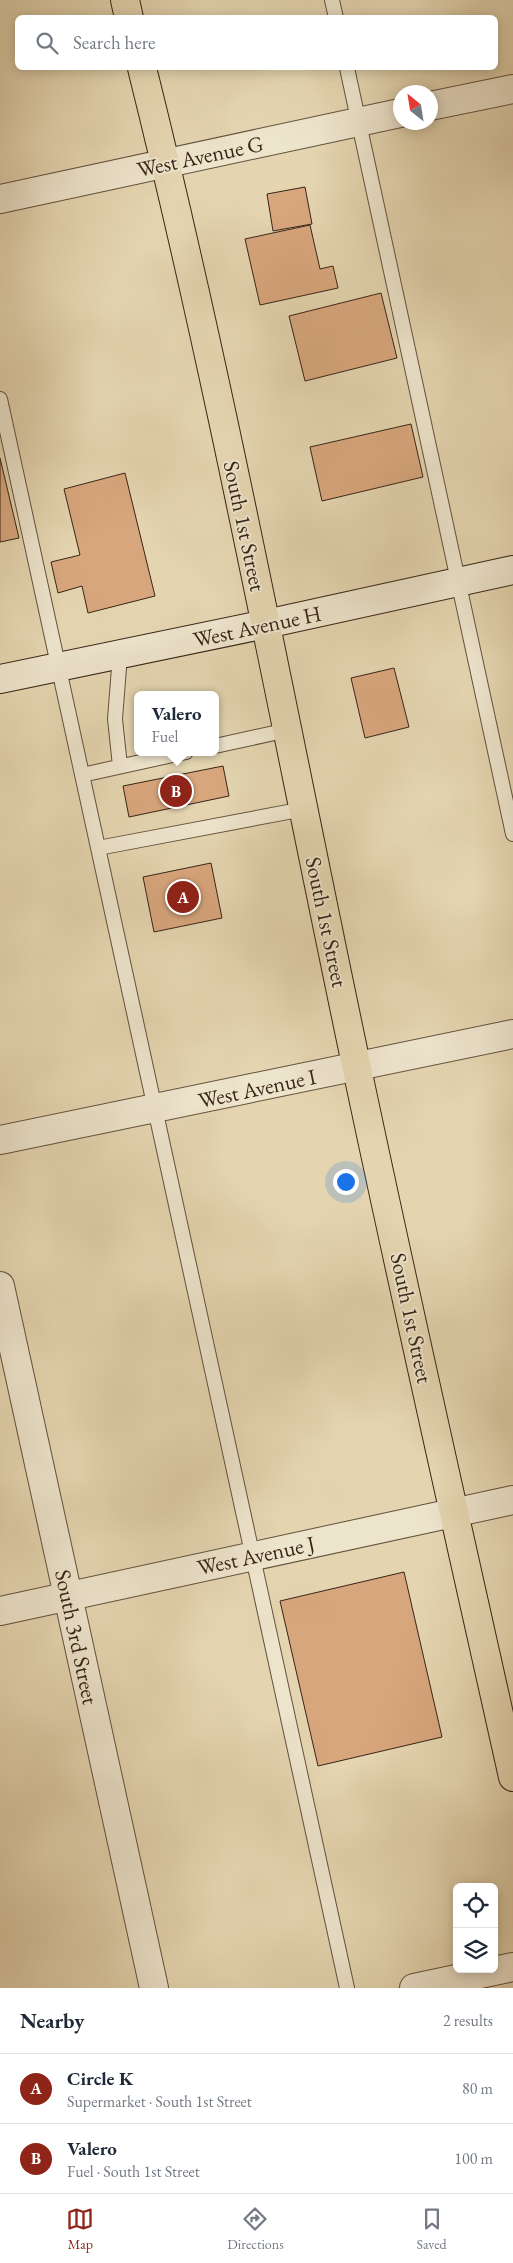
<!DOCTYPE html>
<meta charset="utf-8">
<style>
body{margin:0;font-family:"EB Garamond",serif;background:#f2f2f3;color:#1f2937}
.controls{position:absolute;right:15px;bottom:15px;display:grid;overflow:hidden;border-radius:8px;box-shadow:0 2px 12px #0003}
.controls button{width:45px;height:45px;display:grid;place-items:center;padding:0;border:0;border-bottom:1px solid #e0e1e3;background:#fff;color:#1f2937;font:25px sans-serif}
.compass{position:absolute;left:393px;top:85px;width:45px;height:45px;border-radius:50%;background:#fff;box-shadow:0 2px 12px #0003;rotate:330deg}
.you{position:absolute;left:345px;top:1181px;width:18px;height:18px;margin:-12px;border:4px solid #fff;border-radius:50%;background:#1a73e8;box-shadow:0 0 0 8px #1a73e833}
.badge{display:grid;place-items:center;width:32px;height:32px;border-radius:50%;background:#8f2418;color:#fff;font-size:16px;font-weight:700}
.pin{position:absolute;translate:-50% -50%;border:2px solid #fff;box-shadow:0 1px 5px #0006}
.popup{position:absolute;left:134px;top:691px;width:85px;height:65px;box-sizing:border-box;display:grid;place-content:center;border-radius:8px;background:#fff;filter:drop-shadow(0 1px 4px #0005);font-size:16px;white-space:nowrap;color:#747a83}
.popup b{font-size:19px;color:#1f2937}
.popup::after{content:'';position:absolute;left:50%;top:100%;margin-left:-10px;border:10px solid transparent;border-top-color:#fff}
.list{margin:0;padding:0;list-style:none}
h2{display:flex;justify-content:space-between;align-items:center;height:65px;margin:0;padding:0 20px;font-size:21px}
h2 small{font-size:16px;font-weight:400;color:#747a83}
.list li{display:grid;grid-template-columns:32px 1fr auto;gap:15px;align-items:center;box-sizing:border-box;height:70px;padding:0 20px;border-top:1px solid #e0e1e3}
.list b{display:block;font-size:19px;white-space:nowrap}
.list p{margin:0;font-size:16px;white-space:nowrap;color:#747a83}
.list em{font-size:16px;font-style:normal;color:#747a83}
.icon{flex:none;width:28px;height:28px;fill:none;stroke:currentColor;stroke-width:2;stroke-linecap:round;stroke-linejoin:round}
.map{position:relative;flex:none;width:513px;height:1988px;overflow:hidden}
.search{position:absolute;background:#fff;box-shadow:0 2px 12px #0003;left:15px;right:15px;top:15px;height:55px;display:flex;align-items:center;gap:12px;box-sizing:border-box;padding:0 18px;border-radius:8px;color:#747a83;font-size:19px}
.sheet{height:205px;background:#fff}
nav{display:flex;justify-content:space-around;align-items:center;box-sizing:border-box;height:70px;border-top:1px solid #e0e1e3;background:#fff;font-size:14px;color:#747a83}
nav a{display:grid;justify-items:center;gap:2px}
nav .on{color:#8f2418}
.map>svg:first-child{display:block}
</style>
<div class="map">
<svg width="513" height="1988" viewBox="0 0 513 1988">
<rect width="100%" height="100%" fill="#e4d5b0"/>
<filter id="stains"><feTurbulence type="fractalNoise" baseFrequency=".004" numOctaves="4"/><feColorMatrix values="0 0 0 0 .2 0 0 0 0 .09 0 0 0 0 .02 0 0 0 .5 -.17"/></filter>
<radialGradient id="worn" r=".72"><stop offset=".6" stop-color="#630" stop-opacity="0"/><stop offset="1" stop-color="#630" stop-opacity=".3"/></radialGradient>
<path fill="#d8a67d" stroke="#382417" d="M305,187l7,37 -39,7 -6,-37z
M310,225l10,44 13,-3 5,22 -78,17 -15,-66z
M381,293l16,65 -92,23 -16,-65z
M411,424l12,53 -101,24 -12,-54z
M0,458l19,80 -19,4z
M125,473l30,123 -67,17 -6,-27 -24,7 -7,-31 29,-7 -16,-66z
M394,668l15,59 -44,11 -14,-60z
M223,766l6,30 -100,21 -6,-31z
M211,863l11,55 -68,14 -11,-55z
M404,1572l38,165 -124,29 -38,-165z"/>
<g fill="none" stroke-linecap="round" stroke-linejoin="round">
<g stroke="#63503d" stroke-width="16">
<path id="lane" d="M332,0l4,18
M347,68l166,766
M0,399l347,1589
M120,655l-5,64 5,47
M215,746l73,-16
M82,775l104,-23
M98,848l206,-39"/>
</g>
<g stroke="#63503d" stroke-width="30">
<path id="street" d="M430,106l83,-17
M0,199l400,-86
M0,1140l513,-106
M0,1286l154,702
M0,1611l513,-111
M414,1988l99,-21"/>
</g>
<g stroke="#382417" stroke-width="30">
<path id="secondary" d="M0,679l266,-55 247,-54"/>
</g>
<g stroke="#382417" stroke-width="30">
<path id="primary" d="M125,0l4,18
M142,68c82,329 144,664 214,996 50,238 104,475 157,713"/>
</g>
<use href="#lane" stroke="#ede4cc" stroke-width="14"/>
<use href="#street" stroke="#ede4cc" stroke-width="28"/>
<use href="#secondary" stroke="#ede4cc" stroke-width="28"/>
<use href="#primary" stroke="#e4d5b0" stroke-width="28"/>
</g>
<g text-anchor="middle" stroke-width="4" stroke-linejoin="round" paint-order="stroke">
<g font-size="22" fill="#382417" stroke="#ede4cc">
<text transform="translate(200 156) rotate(-12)" y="8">West Avenue G</text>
<text transform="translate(245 526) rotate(78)" y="8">South 1st Street</text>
<text transform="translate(257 626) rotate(-12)" y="8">West Avenue H</text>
<text transform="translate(327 922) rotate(78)" y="8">South 1st Street</text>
<text transform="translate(257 1088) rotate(-12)" y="8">West Avenue I</text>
<text transform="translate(412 1318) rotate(78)" y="8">South 1st Street</text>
<text transform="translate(256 1555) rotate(-12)" y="8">West Avenue J</text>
<text transform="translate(77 1637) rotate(78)" y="8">South 3rd Street</text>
</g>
</g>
<rect width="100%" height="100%" filter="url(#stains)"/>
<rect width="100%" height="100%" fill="url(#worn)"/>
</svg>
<div class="controls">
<button><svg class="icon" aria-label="locate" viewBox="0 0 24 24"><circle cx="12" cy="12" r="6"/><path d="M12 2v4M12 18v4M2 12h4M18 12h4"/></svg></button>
<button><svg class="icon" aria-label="layers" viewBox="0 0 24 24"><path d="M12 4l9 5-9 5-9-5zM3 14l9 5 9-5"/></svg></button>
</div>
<svg class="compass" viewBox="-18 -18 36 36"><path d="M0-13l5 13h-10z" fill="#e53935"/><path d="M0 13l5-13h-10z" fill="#747a83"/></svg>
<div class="you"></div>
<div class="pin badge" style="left:183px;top:897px">A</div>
<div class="pin badge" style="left:176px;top:791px">B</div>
<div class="popup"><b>Valero</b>Fuel</div>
<div class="search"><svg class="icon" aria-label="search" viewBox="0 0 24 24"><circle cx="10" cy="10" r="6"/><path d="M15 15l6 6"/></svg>Search here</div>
</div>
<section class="sheet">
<h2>Nearby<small>2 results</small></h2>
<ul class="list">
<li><span class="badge">A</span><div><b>Circle K</b><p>Supermarket · South 1st Street</p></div><em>80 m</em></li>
<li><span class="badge">B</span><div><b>Valero</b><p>Fuel · South 1st Street</p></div><em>100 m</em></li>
</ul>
</section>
<nav>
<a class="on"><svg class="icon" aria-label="map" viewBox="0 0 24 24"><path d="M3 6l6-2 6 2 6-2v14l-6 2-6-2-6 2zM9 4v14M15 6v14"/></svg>Map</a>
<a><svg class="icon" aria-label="directions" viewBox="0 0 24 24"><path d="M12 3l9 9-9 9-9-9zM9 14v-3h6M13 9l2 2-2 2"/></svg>Directions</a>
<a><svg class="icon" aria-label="saved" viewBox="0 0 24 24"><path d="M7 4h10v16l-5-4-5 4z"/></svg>Saved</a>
</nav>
